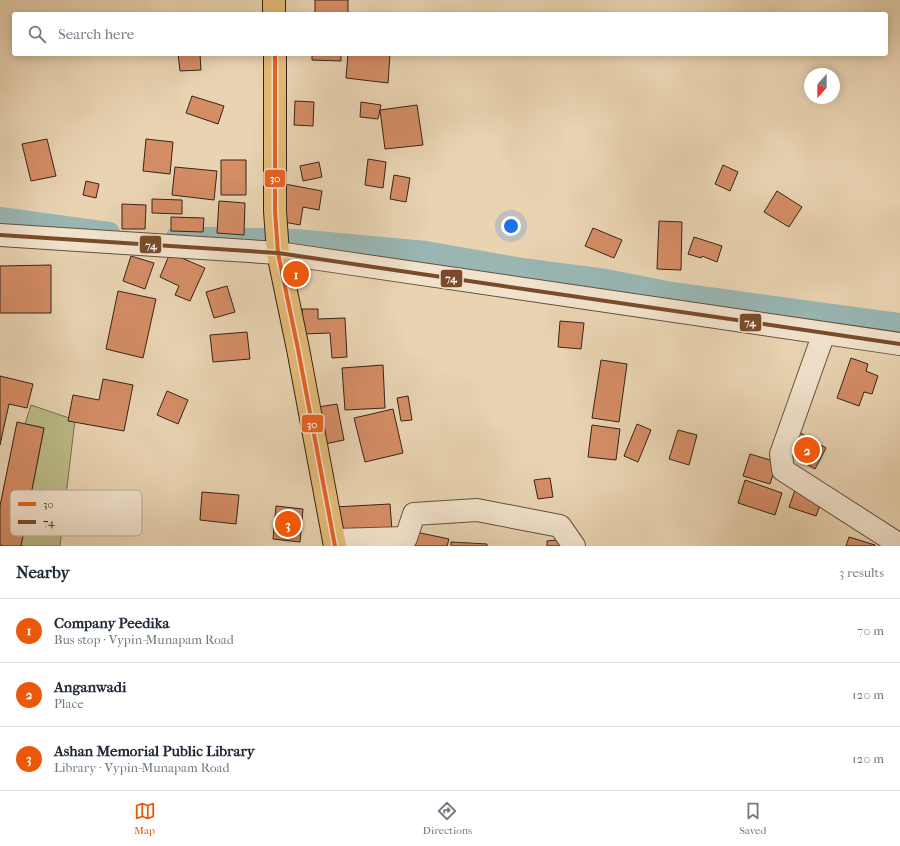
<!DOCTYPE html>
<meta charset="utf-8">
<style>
body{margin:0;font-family:"IM FELL French Canon",serif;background:#f6f6f7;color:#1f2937}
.compass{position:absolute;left:804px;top:68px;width:36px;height:36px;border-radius:50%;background:#fff;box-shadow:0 2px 10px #0003;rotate:201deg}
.you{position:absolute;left:511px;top:226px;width:14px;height:14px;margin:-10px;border:3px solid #fff;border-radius:50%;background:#1a73e8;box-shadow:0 0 0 6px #1a73e833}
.badge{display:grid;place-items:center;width:26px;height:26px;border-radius:50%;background:#ea580c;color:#fff;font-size:13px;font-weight:700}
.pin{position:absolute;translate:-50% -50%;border:2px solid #fff;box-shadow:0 1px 4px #0006}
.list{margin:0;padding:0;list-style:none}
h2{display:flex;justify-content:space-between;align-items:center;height:52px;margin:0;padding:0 16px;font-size:17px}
h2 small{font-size:13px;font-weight:400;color:#747a83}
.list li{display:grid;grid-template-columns:26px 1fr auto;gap:12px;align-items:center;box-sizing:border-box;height:64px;padding:0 16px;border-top:1px solid #e0e1e3}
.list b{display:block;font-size:15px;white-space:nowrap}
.list p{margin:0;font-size:13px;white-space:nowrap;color:#747a83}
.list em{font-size:13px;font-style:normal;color:#747a83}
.icon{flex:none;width:22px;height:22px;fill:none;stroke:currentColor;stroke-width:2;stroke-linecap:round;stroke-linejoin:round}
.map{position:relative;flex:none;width:900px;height:546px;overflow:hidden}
.search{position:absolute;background:#fff;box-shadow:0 2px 10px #0003;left:12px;right:12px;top:12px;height:44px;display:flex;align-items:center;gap:10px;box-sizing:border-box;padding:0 14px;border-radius:4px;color:#747a83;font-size:15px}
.sheet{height:244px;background:#fff}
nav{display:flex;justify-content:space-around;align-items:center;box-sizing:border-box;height:56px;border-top:1px solid #e0e1e3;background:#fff;font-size:11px;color:#747a83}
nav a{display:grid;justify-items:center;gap:2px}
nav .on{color:#ea580c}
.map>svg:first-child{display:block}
</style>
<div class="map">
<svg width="900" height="546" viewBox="0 0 900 546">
<rect width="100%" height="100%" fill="#e9d3b1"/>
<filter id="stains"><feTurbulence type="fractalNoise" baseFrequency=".005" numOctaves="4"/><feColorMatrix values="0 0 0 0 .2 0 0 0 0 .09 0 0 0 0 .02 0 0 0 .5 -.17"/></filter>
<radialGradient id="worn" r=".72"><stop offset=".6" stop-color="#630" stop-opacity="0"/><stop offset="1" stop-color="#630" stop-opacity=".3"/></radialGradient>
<path fill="#bb8" stroke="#787050" d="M31,405l44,15 -15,126h-39l23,-118 -19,-4z"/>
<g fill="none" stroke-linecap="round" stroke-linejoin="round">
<path stroke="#99b6b3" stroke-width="22" d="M0,218l109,15
M177,237l119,3 130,12 96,17 84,11 66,13 228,31"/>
</g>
<path fill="#d58d66" stroke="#362418" d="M315,0h33v14h-33z
M178,54h22l1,16 -21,1z
M312,54h29v7l-29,-1z
M348,54h42l-2,29 -42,-5z
M192,96l32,10 -6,18 -32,-11z
M295,101l19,1 -1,24 -19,-1z
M361,102l20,3 -3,14 -18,-2z
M417,105l6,40 -38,4 -5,-39z
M47,139l9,37 -25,5 -9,-37z
M146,139l27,3 -3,32 -27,-3z
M368,159l18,3 -3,26 -18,-3z
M221,160h25v35h-25z
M319,162l3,15 -19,4 -3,-15z
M723,165l15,7 -8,19 -15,-7z
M175,167l42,4 -3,29 -42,-5z
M394,175l16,3 -4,24 -16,-3z
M86,181l13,3 -3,14 -13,-3z
M285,184l37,7 -3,19 -16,-3 -3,18 -21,-4z
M777,191l25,16 -13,20 -25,-15z
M152,199l30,1v14l-30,-1z
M219,201l26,2 -1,32 -27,-2z
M122,204l24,1 -1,24h-23z
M171,217l33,1 -1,14 -32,-1z
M659,221l23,1 -1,48 -24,-1z
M593,228l29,12 -8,18 -29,-12z
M694,237l28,9 -5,16 -15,-6 -1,2 -13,-4z
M170,253l35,15 -15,33 -15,-6 4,-9 -19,-9z
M131,256l23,7 -9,26 -22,-8z
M51,265v48h-51v-47z
M227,286l8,26 -21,6 -8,-26z
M118,291l38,8 -13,59 -37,-9z
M302,309h16v10l27,-1 2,39 -15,1 -2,-25 -27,1z
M560,321l24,2 -3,26 -23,-2z
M247,332l3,27 -37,3 -3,-27z
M851,358l17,6 -2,7 12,5 -6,18 -8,-2 -5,14 -22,-8z
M601,360l26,4 -8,58 -27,-4z
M383,365l2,43 -40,2 -3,-42z
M0,376l33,8 -6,24 -18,-4 -9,41z
M103,379l30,6 -9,46 -56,-10 5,-26 26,5z
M167,391l21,9 -10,24 -21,-9z
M408,396l4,24 -11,1 -4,-23z
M337,404l7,36 -19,4 -7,-37z
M393,409l10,44 -38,9 -11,-44z
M17,422l27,6 -23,118h-17l-4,-1v-39z
M637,424l14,6 -13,32 -14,-6z
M592,425l28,4 -4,31 -28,-3z
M678,430l19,5 -8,30 -20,-6z
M799,432l27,16 -11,21 -28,-16z
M750,454l27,8 -7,22 -27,-8z
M550,478l3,19 -15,2 -4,-19z
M745,480l37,13 -7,22 -37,-12z
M795,490l27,10 -6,16 -27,-9z
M202,492l37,3 -3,29 -36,-4z
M390,504l2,27 -56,3 -2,-27z
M276,506l27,3 -3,33 -27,-3z
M411,531l38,8 -2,7h-39z
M849,537l26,8v1h-29z
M566,539v7h-19v-5z
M451,542l36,2v2h-36z"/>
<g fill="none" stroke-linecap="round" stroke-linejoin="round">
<g stroke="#63503e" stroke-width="24">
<path id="minor" d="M0,235l278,18 622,91
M824,333l-43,121 2,16 117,75
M334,540l72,-2 8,-24 63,-4 83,16 14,20"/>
</g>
<g stroke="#362418" stroke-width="24">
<path id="primary" d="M274,0v14
M275,54v157l3,42 20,96 37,197"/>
</g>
<use href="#minor" stroke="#f1e2cc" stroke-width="22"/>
<use href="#primary" stroke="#e4ba78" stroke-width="22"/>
<g stroke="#f1e2cc" stroke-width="7">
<path id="bus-1" d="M275,54v157l3,42 20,96 37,197"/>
</g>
<g stroke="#f1e2cc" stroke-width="7">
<path id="bus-2" d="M0,235l278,18 622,91"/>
</g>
<use href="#bus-1" stroke="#e96222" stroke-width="4"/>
<use href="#bus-2" stroke="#7a4b2a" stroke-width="4"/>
</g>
<rect x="10" y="490" width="132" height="46" rx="6" fill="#f1e2cc" stroke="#b9a996" stroke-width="1"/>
<rect x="18" y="502" width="18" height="4" fill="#e96222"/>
<rect x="18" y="520" width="18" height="4" fill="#7a4b2a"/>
<g font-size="11" fill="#362418">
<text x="43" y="508">30</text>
<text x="43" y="526">74</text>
</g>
<g stroke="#f1e2cc" stroke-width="1.5">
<rect x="264" y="169" width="22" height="19" rx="4" fill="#e96222"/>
<rect x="139" y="235" width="23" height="19" rx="4" fill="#7a4b2a"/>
<rect x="440" y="269" width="23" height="19" rx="4" fill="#7a4b2a"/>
<rect x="739" y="313" width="23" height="19" rx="4" fill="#7a4b2a"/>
<rect x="301" y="414" width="23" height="19" rx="4" fill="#e96222"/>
</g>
<g font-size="11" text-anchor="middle" font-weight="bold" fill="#fff">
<text x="275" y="182">30</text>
<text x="151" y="249">74</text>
<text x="451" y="282">74</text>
<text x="750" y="326">74</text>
<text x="312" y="428">30</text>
</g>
<rect width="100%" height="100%" filter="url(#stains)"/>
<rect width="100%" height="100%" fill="url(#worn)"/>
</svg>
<svg class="compass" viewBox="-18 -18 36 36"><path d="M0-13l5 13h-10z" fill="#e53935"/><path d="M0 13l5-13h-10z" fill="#747a83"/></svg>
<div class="you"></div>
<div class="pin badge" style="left:296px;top:274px">1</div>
<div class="pin badge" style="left:807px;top:450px">2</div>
<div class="pin badge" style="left:288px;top:524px">3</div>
<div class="search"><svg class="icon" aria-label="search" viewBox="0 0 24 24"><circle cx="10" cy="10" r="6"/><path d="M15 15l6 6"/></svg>Search here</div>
</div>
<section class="sheet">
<h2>Nearby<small>3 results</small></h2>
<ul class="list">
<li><span class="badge">1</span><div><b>Company Peedika</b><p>Bus stop · Vypin-Munapam Road</p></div><em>70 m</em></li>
<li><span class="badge">2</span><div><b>Anganwadi</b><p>Place</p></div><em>120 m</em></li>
<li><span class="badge">3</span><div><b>Ashan Memorial Public Library</b><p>Library · Vypin-Munapam Road</p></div><em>120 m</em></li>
</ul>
</section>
<nav>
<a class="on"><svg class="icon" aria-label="map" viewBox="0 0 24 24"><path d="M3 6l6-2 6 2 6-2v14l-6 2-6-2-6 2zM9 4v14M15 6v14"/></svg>Map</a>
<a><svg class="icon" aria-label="directions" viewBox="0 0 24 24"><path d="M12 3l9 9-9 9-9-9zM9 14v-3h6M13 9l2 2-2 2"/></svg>Directions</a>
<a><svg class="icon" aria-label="saved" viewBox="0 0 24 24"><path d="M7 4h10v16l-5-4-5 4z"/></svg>Saved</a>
</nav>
